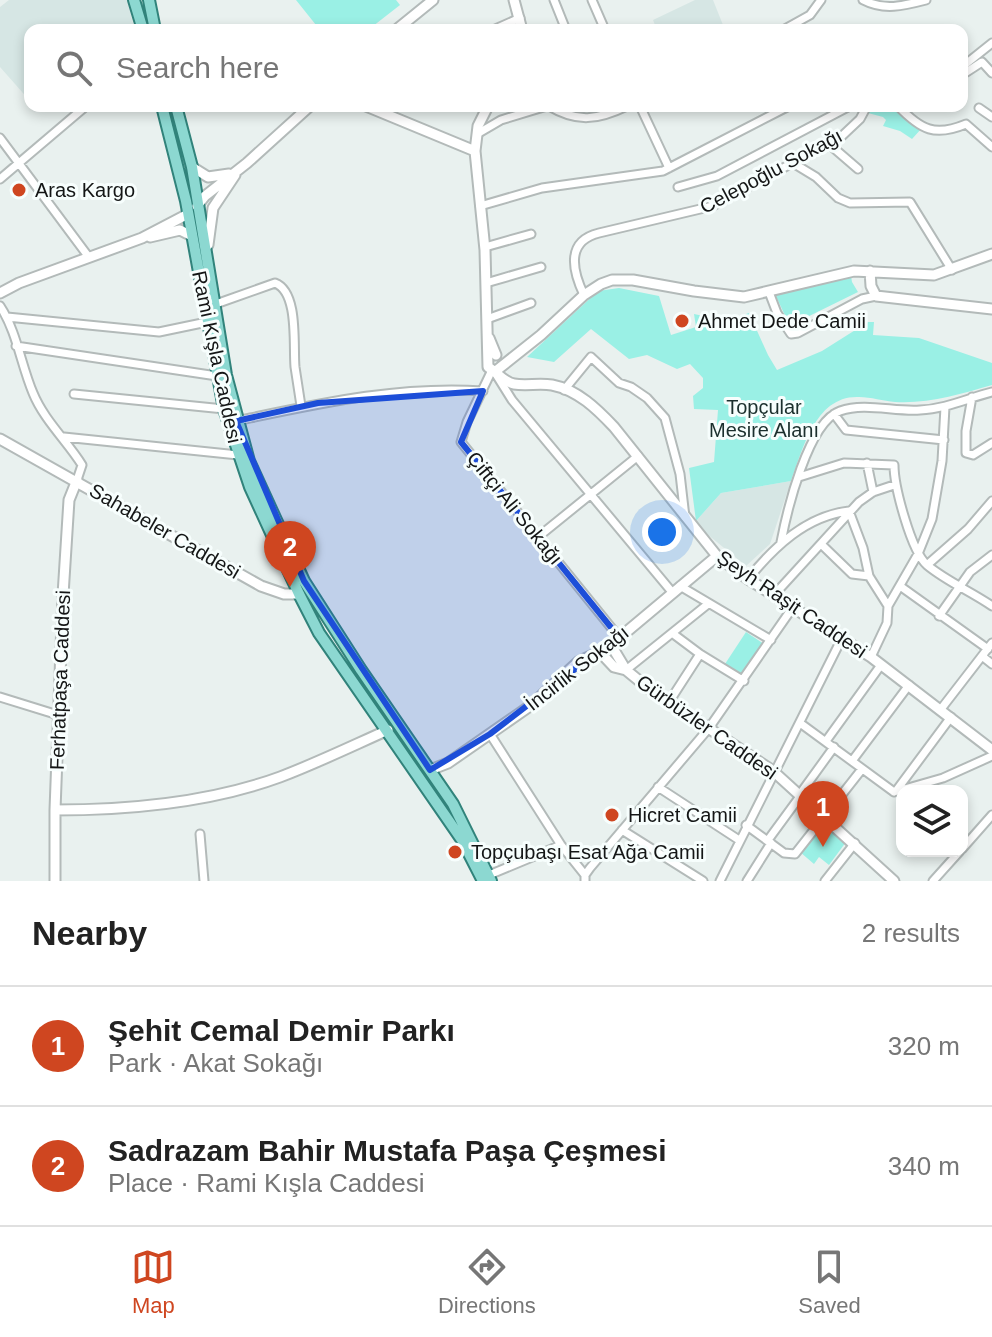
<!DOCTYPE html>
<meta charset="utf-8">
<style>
body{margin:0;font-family:Arial,sans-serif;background:#f6f6f6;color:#222}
.controls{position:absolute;right:24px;bottom:24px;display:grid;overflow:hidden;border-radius:16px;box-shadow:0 4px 12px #0003}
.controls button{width:72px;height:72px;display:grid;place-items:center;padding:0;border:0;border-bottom:2px solid #e0e0e0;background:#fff;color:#222;font:40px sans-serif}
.you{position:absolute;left:662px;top:532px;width:28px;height:28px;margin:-20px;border:6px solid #fff;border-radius:50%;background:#1a73e8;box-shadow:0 0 0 12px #1a73e833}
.badge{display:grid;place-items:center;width:52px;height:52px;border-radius:50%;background:#cf4620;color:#fff;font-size:26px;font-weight:700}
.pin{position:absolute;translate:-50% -66px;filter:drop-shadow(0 2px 4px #0008)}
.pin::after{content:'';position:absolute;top:42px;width:28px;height:24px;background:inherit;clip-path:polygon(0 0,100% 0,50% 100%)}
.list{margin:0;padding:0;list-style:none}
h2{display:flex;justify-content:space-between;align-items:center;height:104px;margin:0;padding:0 32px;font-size:34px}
h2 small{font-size:26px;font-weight:400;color:#767676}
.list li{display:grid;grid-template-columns:52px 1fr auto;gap:24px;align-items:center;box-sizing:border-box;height:120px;padding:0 32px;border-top:2px solid #e0e0e0}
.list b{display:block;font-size:30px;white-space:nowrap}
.list p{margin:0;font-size:26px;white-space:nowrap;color:#767676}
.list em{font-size:26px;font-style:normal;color:#767676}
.icon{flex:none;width:44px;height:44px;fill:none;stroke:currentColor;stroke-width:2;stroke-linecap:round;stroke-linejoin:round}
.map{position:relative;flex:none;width:992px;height:881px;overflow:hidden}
.search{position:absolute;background:#fff;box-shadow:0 4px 12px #0003;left:24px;right:24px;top:24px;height:88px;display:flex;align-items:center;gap:20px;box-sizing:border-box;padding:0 28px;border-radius:16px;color:#767676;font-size:30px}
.sheet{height:344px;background:#fff}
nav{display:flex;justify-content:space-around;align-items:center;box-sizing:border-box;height:112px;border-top:2px solid #e0e0e0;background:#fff;font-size:22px;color:#767676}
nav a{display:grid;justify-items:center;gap:4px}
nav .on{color:#cf4620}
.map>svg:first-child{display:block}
</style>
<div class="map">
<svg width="992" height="881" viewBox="0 0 992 881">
<rect width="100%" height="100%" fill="#e9f1ef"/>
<path fill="#d6e6e4" d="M9,0h118l8,30h-105v71l-30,-34v-60z
M695,0h18l12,30h-68l-4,-10z
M791,481l-21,63 -24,22 -45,-37 -5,-8 25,-28z"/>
<path fill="#9af0e5" d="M296,0h100l4,5 -32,25h-48z
M872,106h20l30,22 -10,11 -12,-8 -17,-5 3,-6 -3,-3 -15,-4z
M851,276l1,6 6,10 -63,31 -7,-1 -13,-28z
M619,288l40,8 12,39 25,-8 -2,-13 19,4 21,13 9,-16 6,-2 19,42 9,15 45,-19 46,-29h6l-1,13 46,3 73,25v22c-31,9 -64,19 -97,17 -12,-1 -24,-5 -36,-5 -44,-2 -56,53 -68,84l-70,12 -25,28 -7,-53 25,-6 4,-52 -24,-1 -1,-13 10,-8v-10l-13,-14 -13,5 -30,-14 -18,4 -38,-30 -37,33 -27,-5 71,-66z
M746,632l18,12 -21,31 -18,-11z
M824,823l22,19 -17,23 -10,-8 -5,7 -14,-12z"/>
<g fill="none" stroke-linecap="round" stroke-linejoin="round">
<g stroke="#b3bab9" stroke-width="11">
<path id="street" d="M554,0l12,30
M592,0l13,30
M863,0c21,11 40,6 63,0
M493,30l27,-12
M783,30l27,-15 11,-15
M962,67l30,-24
M962,75l20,-13 10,11
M549,106c28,17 49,14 78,0
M640,106l29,62
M898,106c23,24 37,31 68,18l26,23
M979,108l13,9
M477,134l24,-14 46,-14
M0,138l88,118
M829,144l29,25
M793,163l23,14 22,21 12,5 60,-1 42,68
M0,179l86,-73
M678,187l39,-11 133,-70
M480,206l62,-18 121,-17 126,-65
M485,247l46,-13
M486,283l55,-16
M769,292l8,21 14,21 7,-1 64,-34 14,-3
M584,295c-12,-25 -18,-54 15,-62l114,-27 129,-70 18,-17 7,-13
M213,305l62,-22c24,9 18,62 20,84 2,13 4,26 6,39
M0,306c17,26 21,59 33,87 11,27 34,48 49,72l-5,15
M7,317l152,15 48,-10
M487,319l44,-16
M16,346l201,30
M492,370l-25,52 -6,20 157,194
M497,376l15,24 160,192
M564,390l27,-33 28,26 12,4 16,11 18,20 15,56 5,43
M74,394l150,15
M972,397l-6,34v22l7,2 19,-12
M834,414l12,16 98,10
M236,421c81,-17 164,-36 247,-30
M64,437l174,18
M867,463l6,29
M799,477l45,-14 50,2c0,21 17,86 33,100 19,16 45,27 65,41
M538,537l100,-81
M781,542c6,-31 27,-120 59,-131 25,-9 54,1 80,-1 26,-1 48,-12 72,-18
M821,544l31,30 17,2 19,30
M927,565l41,-36 24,-28
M748,579c26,-32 58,-63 101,-68l14,37 6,28
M680,586l91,54
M900,586l88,63
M774,595l85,-93 14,-10 21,-7
M939,616l31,-44 22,-17
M672,633l28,21 44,27
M982,656l10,8
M871,657l16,-34 1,-17 30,-52 14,-35 10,-58 3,-54
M626,670l82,-66
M0,697l58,18
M669,702l31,-48
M941,709l51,-66
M800,723l94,69
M490,734l71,111 24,30
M826,741l55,-76
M852,761l57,-76
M658,787l81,53
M896,791l55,-74
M894,792l49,-14 49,-22
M800,794l34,-47
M746,825l38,28 11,1 67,-85
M622,830l81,51
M200,834l4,47
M768,840l33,-45
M962,849l30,-34
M489,875l72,-30
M585,881v-6l5,-7 119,-140 84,-121
M720,881l122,-243
M747,881l24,-38
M825,881l30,-38
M933,881l27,-30"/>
</g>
<g stroke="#b3bab9" stroke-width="13">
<path id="secondary" d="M514,0l8,30
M396,30l37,-30
M366,106l109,45
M488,106l-10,20 -3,25 10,99 3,117c9,5 15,15 26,17 12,2 25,-1 38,1 26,5 45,24 62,42l103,129 31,23 123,78 121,93
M192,167l16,10 21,-3
M197,206l8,-10 42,-33 63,-57
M150,237l30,-7 12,6
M208,245l5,-37 22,-33
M870,271l1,15 5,10 116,13
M0,293l19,-10 123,-45 46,-24
M489,338l7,17
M497,370l44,-35 43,-40 17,-11 11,-4h21l61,11 50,6 110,-26 80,4 58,-21
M0,439l261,147 23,8h15
M611,645l15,25 22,18 125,83 121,110
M600,652l14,15 12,3
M430,770l18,-7 82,-57 48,-44 28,-13 111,-93
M55,810c76,0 154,-7 225,-33 37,-14 72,-31 108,-47
M55,881v-71l8,-215 6,-95 8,-20"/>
</g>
<g stroke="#31837b" stroke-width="14">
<path id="primary" d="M134,0l9,30
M149,0l6,30
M162,106l24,95 38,208 26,78 49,107 20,39 143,207 21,41
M176,106l16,61 34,208 23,86 55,120 57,89 92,134 38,77"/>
</g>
<use href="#street" stroke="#fff" stroke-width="7"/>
<use href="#secondary" stroke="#fff" stroke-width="9"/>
<use href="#primary" stroke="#8cd8d1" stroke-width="10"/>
</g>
<path fill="#1d4ed8" fill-opacity="0.2" stroke="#1d4ed8" stroke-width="6" stroke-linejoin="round" d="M483,391l-22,51 157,194 -128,98 -60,36 -126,-189 -68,-160 82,-18z"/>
<g fill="#cf4620" stroke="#f7fefd" stroke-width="3">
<circle cx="19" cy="190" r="8"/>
<circle cx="682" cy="321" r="8"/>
<circle cx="612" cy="815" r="8"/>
<circle cx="455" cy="852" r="8"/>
</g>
<g text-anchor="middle" stroke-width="6" stroke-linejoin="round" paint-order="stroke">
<g font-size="20" fill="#141616" stroke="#f7fefd">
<text transform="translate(771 171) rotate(-28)" y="7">Celepoğlu Sokağı</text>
<text transform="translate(217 357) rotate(78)" y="7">Rami Kışla Caddesi</text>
<text transform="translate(515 508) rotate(51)" y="7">Çiftçi Ali Sokağı</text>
<text transform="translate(165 531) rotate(30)" y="7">Sahabeler Caddesi</text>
<text transform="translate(792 604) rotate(34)" y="7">Şeyh Raşit Caddesi</text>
<text transform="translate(577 668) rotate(-38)" y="7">İncirlik Sokağı</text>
<text transform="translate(60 680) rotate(-88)" y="7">Ferhatpaşa Caddesi</text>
<text transform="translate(707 727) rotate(35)" y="7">Gürbüzler Caddesi</text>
</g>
<g font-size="20" fill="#141616" stroke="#f7fefd" text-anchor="start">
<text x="35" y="197">Aras Kargo</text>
<text x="698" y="328">Ahmet Dede Camii</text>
<text x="628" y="822">Hicret Camii</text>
<text x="471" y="859">Topçubaşı Esat Ağa Camii</text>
</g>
<g font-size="20" fill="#1c302e" stroke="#f7fefd">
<text x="764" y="414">Topçular<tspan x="764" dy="23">Mesire Alanı</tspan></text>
</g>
</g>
</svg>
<div class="controls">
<button><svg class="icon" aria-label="layers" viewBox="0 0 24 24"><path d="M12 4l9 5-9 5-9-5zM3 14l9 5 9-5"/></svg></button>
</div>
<div class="you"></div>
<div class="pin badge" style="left:823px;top:847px">1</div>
<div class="pin badge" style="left:290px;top:587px">2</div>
<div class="search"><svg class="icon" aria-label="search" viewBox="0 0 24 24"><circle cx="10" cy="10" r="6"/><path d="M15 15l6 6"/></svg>Search here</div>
</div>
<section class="sheet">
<h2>Nearby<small>2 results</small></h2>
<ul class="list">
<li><span class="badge">1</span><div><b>Şehit Cemal Demir Parkı</b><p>Park · Akat Sokağı</p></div><em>320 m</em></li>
<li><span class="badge">2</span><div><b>Sadrazam Bahir Mustafa Paşa Çeşmesi</b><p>Place · Rami Kışla Caddesi</p></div><em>340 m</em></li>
</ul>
</section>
<nav>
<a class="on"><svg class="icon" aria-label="map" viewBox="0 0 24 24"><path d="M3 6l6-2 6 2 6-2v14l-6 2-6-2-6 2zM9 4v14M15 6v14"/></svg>Map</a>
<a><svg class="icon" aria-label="directions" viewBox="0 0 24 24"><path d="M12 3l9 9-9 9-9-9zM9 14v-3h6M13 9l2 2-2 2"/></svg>Directions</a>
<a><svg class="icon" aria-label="saved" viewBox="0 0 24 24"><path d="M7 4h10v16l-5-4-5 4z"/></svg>Saved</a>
</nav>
